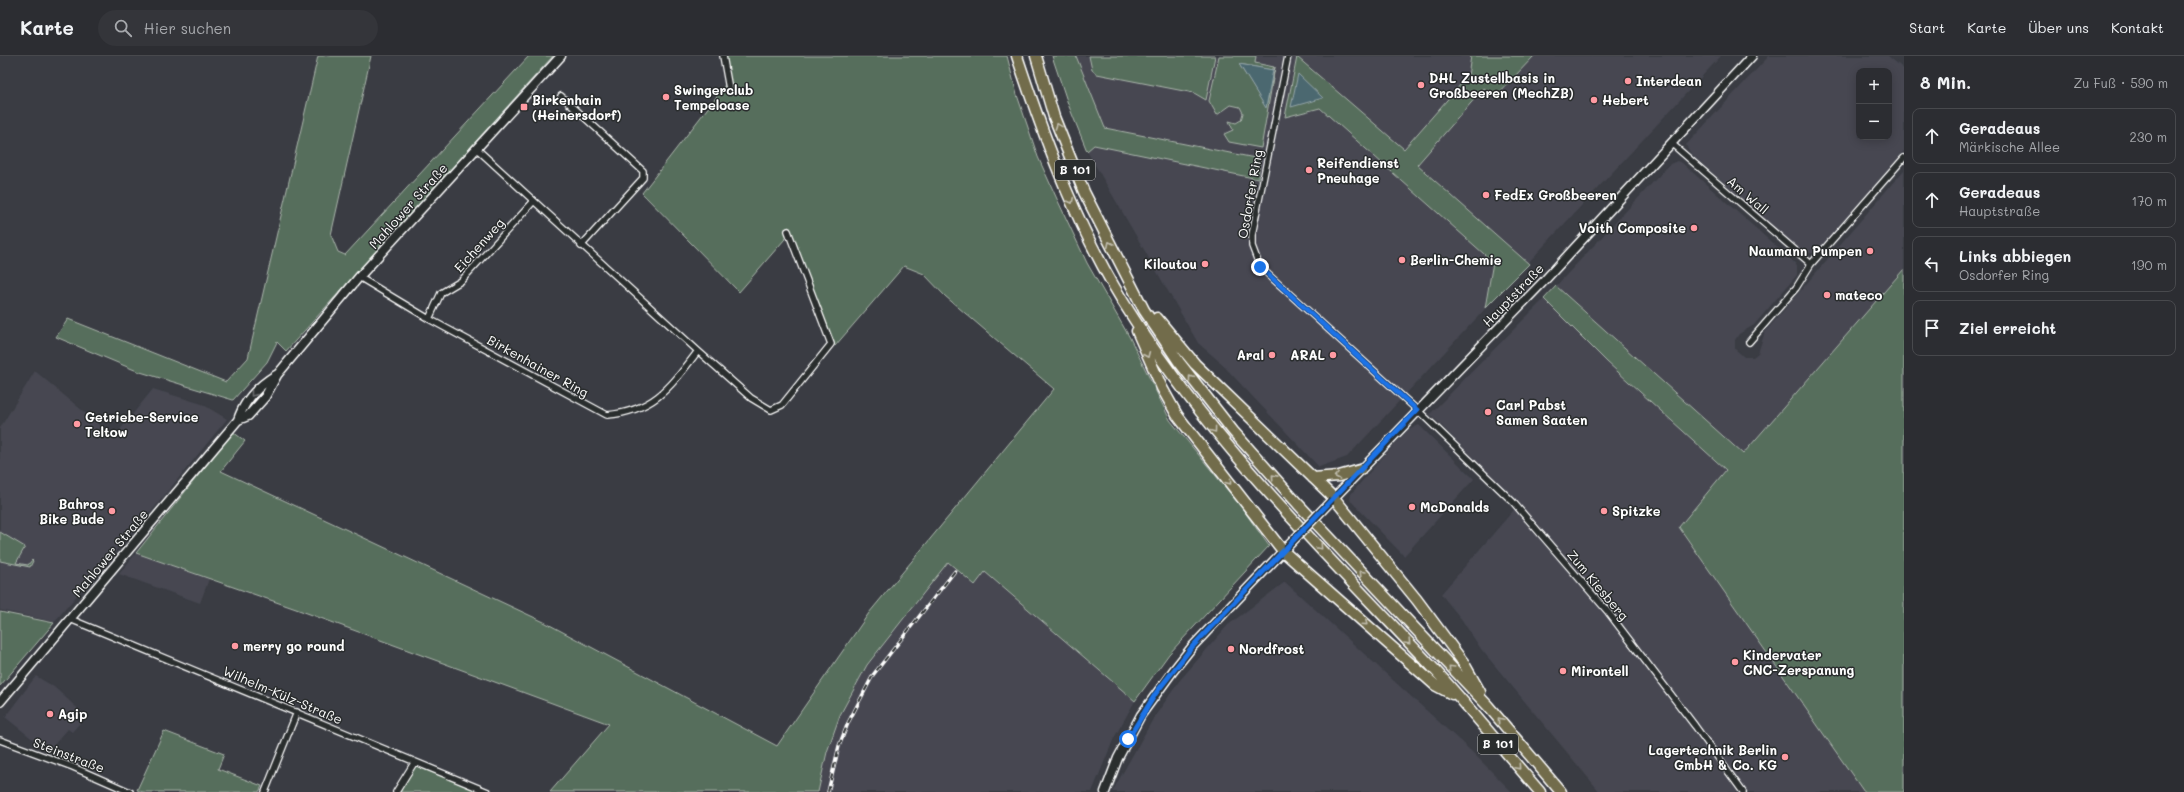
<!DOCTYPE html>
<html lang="de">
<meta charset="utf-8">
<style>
body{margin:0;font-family:Mali,sans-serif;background:#34353a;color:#f1f3f6}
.controls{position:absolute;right:12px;top:12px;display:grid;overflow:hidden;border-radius:8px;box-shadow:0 2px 10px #0003}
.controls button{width:36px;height:36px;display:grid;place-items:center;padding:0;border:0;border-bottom:1px solid #48494d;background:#2c2d32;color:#f1f3f6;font:20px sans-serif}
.stop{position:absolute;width:12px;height:12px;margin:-9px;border:3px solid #1a73e8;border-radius:50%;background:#fff}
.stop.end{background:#1a73e8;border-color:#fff;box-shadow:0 1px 4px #0008}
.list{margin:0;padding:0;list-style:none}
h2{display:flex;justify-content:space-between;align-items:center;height:52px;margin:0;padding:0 16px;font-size:17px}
h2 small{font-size:13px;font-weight:400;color:#a6a8ac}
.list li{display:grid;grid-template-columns:26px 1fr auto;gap:12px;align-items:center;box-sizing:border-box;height:56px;margin:0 8px 8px;padding:0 8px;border:1px solid #48494d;border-radius:8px}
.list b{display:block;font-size:15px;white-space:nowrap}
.list p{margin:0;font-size:13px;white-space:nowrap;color:#a6a8ac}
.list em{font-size:13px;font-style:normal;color:#a6a8ac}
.icon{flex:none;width:22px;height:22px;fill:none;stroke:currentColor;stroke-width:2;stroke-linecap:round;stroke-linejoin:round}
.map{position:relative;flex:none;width:1904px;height:736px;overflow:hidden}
header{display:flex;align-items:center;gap:24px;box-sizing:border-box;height:56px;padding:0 20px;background:#2c2d32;border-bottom:1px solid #48494d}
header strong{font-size:19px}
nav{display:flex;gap:22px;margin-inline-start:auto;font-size:14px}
.search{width:280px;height:36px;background:#34353a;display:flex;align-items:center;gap:10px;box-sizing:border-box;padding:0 14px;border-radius:22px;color:#a6a8ac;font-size:15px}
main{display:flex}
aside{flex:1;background:#2c2d32}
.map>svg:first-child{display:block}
</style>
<header>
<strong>Karte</strong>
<div class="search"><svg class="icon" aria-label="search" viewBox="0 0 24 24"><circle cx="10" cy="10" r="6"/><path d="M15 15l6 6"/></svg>Hier suchen</div>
<nav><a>Start</a><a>Karte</a><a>Über uns</a><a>Kontakt</a></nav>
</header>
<main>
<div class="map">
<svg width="1904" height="736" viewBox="0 0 1904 736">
<rect width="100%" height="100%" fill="#3a3c43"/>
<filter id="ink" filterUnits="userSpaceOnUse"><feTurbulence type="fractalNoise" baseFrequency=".025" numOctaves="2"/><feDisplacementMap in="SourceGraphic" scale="8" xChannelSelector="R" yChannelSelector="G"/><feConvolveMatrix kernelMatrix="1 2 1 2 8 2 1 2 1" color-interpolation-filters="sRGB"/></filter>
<g filter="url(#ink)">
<path fill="#464751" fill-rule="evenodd" d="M1076,0h645l-374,401 -28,10 -99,-105 -22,-19 -111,-192 17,-23z
M1769,0h119l16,13v82l-87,100 -4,2h-5l-9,-4 -108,-95 -5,-9zM1859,15h30v66h-30z
M1677,105l5,2 115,102v10l-43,50 -15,9 -4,6v9l9,8h9l5,-4 7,-21 139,-162v99l-161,186 -187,-169 114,-122z
M1544,243l63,63 120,108 -48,57 185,265h-264l-119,-143 -19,-29 -21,-26 78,-90 -89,-90z
M35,315l79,66 39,-48 49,15 25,15 -76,93 -1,-1 -96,111 -54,-12v-182z
M1419,369l55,54 -70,77 -54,-56 1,-6 29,-34 28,-30z
M136,497l73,26 -9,24 -81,-29z
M948,506l26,23 11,-13 150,129 -21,37 -22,54h-274l9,-40 13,-37 27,-50z
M1285,526l186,169 41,41h-400l41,-73 27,-39 48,-55z
M36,620l18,11 32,29 -14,16 -4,-3 -17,19 -16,-7 -30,-24z"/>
<path fill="#576e5b" stroke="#abb6ad" d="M318,0h53l-40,179 7,17 7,3 184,-199h24l-267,295 -9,-9 -10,20 -34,38 -96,-29 -81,-34 12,-18 158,63 22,-24z
M723,0h284l10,39 21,62 19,42 30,64 43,75 40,82 69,84 30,42 -100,108 -34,47 -150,-129 -10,13 -27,-23 -81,103 -27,50 -13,37 -9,40h-268l59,-68 -313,-115 -160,-56 97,-121 12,9 -24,30 323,151 233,124 92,-133 185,-224 -109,-93 -21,-22 -20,-8 -69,80 -44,-114 -52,60 -97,-99 82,-106 2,-8z
M1052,0h24l29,72 155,31 -2,20 -164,-34 -7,6 -19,-47z
M1089,0h126l-9,44 -12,-7 -97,-19 -5,-4z
M1219,0h37l-1,7 19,4 -2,3 -33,-6 27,43 9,-40 -14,81 -32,-6 -5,-8 9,-4 -4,-9 7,2 5,-3 2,-7 -3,-6 -9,-2 -14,10 -8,-14z
M1471,0h63l-38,40 -12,-8 -67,77 112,99 -44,44 8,-46 -173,-154 -35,9 12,-60 107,92 64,-73z
M1904,213v523h-40l-185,-265 47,-57 -119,-108 -63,-63 12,-13 187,168z
M0,476l25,15 -9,16 12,2 4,-5 1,1 -3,6 -30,-6z
M0,556l54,11 -54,63z
M164,675l60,23 -6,15 44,17 -3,6h-116l-6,-2z
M414,709l66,27h-80z"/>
<path fill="#4b686f" stroke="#93a4a9" d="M1239,8l34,6 -7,38z
M1298,18l25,24 -32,9z"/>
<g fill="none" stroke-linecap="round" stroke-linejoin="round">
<g stroke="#fff" stroke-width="8">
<path id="street" d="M723,0l6,33
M1288,0l-36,179v11l8,21 166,151 87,84 95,110 87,114 48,66
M561,40l82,75v7l-62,68
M1671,87l140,121
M477,93l221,202 53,47 20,12 11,-5 49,-61 -43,-113
M359,221l70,42 178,96c48,-4 64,-29 91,-64
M429,263l12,-26 20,-12 72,-79
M1749,286l47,-54 15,-24 93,-106
M70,563l418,173
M0,684l73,27 57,25
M265,736l32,-80
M396,736l18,-29"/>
</g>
<g stroke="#fff" stroke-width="11">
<path id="secondary" d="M238,364c6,-20 20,-34 38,-45
M1330,446l214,-221 208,-225
M0,646l227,-269 11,-13 10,-4 17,-19 12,-22 82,-98 202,-221
M1105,736l13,-34 23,-43 32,-44 19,-24 95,-100"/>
</g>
<g stroke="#fff" stroke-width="13">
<path id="highway" d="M1017,0c30,91 64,182 117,263 84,131 196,239 301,351 36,39 70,82 105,122
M1036,0l18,61 30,75 60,118 35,52 54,69 65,73 190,202 73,86
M1157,262l38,46 139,134 83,102 46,62 17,30
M1137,275l25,57 15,27 106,136 152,134 17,9
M1313,422l26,-2 21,-6"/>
</g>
<use href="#street" stroke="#2a2d2e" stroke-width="5.5"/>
<use href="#secondary" stroke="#2a2d2e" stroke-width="8"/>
<use href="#highway" stroke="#726c4b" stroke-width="10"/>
<g stroke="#fff" stroke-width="3.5">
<path id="rail" d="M828,736l11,-46 9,-23 25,-48 82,-104"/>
</g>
<use href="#rail" stroke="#2a2d2e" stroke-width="2" stroke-dasharray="6" stroke-linecap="butt"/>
<g stroke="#fff" stroke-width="11" stroke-linecap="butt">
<path id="secondary-bridge" d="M1288,490l42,-44"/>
</g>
<use href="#secondary-bridge" stroke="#2a2d2e" stroke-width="8"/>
</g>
<defs><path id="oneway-chevron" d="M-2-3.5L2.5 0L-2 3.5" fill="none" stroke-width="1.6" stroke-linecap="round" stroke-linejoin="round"/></defs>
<g stroke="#c0bdae">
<use href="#oneway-chevron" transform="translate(1058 70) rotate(-110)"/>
<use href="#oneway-chevron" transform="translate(1071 145) rotate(64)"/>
<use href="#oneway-chevron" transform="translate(1110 188) rotate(-116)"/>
<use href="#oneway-chevron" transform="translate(1147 299) rotate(67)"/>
<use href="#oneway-chevron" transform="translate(1191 322) rotate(-128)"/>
<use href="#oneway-chevron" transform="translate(1214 374) rotate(53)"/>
<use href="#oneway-chevron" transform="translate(1337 420) rotate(169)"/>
<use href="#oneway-chevron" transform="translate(1274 421) rotate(-132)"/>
<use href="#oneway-chevron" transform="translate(1229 426) rotate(52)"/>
<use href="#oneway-chevron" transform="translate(1320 491) rotate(47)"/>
<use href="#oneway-chevron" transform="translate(1362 517) rotate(-133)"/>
<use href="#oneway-chevron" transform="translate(1365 567) rotate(42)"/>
<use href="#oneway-chevron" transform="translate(1408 586) rotate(47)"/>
<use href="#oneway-chevron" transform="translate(1451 612) rotate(-134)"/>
<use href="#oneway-chevron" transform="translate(1500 664) rotate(-131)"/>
<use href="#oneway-chevron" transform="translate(1518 711) rotate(49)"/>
</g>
<use stroke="#6a6c6d" href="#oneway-chevron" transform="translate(253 338) rotate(129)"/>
</g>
<g fill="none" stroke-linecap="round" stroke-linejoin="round" filter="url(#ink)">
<path stroke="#1a73e8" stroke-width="5" d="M1128,683l28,-46 36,-46 225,-237 -157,-143"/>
</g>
<g fill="#ff9aa2" stroke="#2a2d2e" stroke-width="1.5">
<circle cx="1628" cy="25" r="4"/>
<circle cx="1421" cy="29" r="4"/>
<circle cx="666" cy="41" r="4"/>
<circle cx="1594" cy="44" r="4"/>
<rect x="520" y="47" width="8" height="8" rx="2"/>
<circle cx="1309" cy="114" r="4"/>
<circle cx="1486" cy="139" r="4"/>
<circle cx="1694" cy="172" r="4"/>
<circle cx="1870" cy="195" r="4"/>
<circle cx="1402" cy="204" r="4"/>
<circle cx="1205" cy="208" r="4"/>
<circle cx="1827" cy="239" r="4"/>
<circle cx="1272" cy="299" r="4"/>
<circle cx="1333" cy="299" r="4"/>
<circle cx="1488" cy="356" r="4"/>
<circle cx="77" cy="368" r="4"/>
<circle cx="1412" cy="451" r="4"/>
<circle cx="112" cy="455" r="4"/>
<circle cx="1604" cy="455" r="4"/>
<circle cx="235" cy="590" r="4"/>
<circle cx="1231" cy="593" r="4"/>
<circle cx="1735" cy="606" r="4"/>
<circle cx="1563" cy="615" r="4"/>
<circle cx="50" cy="658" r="4"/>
<circle cx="1785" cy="701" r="4"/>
</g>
<g text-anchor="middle" stroke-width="3" stroke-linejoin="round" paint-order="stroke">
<g fill="#2a2d2e" stroke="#bfc0c0" stroke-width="1">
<rect x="1055" y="104" width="40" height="20" rx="3"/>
<rect x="1478" y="678" width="40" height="20" rx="3"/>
</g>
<g font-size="12" font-weight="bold" fill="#fff">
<text x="1075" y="118">B 101</text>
<text x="1498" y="692">B 101</text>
</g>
<g font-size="13" font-weight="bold" fill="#fff" stroke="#2a2d2e" text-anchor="start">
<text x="1429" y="27">DHL Zustellbasis in<tspan x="1429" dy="15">Großbeeren (MechZB)</tspan></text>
<text x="1636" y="30">Interdean</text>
<text x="674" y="39">Swingerclub<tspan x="674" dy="15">Tempeloase</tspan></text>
<text x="532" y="49">Birkenhain<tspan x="532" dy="15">(Heinersdorf)</tspan></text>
<text x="1602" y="49">Hebert</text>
<text x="1317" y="112">Reifendienst<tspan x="1317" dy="15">Pneuhage</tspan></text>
<text x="1494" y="144">FedEx Großbeeren</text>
<text x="1686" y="177" text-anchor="end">Voith Composite</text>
<text x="1862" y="200" text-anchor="end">Naumann Pumpen</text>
<text x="1410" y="209">Berlin-Chemie</text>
<text x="1197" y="213" text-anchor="end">Kiloutou</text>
<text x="1835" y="244">mateco</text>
<text x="1264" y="304" text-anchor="end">Aral</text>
<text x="1325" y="304" text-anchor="end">ARAL</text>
<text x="1496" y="354">Carl Pabst<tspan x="1496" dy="15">Samen Saaten</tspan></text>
<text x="85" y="366">Getriebe-Service<tspan x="85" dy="15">Teltow</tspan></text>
<text x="104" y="453" text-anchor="end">Bahros<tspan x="104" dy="15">Bike Bude</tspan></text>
<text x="1420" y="456">McDonalds</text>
<text x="1612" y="460">Spitzke</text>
<text x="243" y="595">merry go round</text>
<text x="1239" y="598">Nordfrost</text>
<text x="1743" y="604">Kindervater<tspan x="1743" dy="15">CNC-Zerspanung</tspan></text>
<text x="1571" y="620">Mirontell</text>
<text x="58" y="663">Agip</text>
<text x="1777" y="699" text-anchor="end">Lagertechnik Berlin<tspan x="1777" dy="15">GmbH &amp; Co. KG</tspan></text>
</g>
<g font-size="13" fill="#fff" stroke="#2a2d2e">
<text transform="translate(1250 138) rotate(-80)" y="5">Osdorfer Ring</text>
<text transform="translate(1748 139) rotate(41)" y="5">Am Wall</text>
<text transform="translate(408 150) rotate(-48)" y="5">Mahlower Straße</text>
<text transform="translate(479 189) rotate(-48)" y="5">Eichenweg</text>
<text transform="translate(1513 239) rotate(-46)" y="5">Hauptstraße</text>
<text transform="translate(538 310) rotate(29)" y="5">Birkenhainer Ring</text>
<text transform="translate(110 497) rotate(-50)" y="5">Mahlower Straße</text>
<text transform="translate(1598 529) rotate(50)" y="5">Zum Kiesberg</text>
<text transform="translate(283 639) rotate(23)" y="5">Wilhelm-Külz-Straße</text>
<text transform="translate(69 699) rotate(21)" y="5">Steinstraße</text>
</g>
</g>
</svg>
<div class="controls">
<button>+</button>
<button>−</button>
</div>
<div class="stop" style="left:1128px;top:683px"></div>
<div class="stop end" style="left:1260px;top:211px"></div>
</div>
<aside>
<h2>8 Min.<small>Zu Fuß · 590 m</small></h2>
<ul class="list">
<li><svg class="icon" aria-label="ahead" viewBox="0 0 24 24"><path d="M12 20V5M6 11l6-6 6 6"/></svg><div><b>Geradeaus</b><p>Märkische Allee</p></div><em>230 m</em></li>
<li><svg class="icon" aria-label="ahead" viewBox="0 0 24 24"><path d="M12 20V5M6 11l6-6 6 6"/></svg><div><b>Geradeaus</b><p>Hauptstraße</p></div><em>170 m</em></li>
<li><svg class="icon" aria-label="left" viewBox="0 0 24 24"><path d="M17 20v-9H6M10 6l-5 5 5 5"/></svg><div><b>Links abbiegen</b><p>Osdorfer Ring</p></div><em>190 m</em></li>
<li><svg class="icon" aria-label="arrive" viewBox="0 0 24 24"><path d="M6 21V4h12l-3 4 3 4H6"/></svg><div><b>Ziel erreicht</b></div></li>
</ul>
</aside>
</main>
